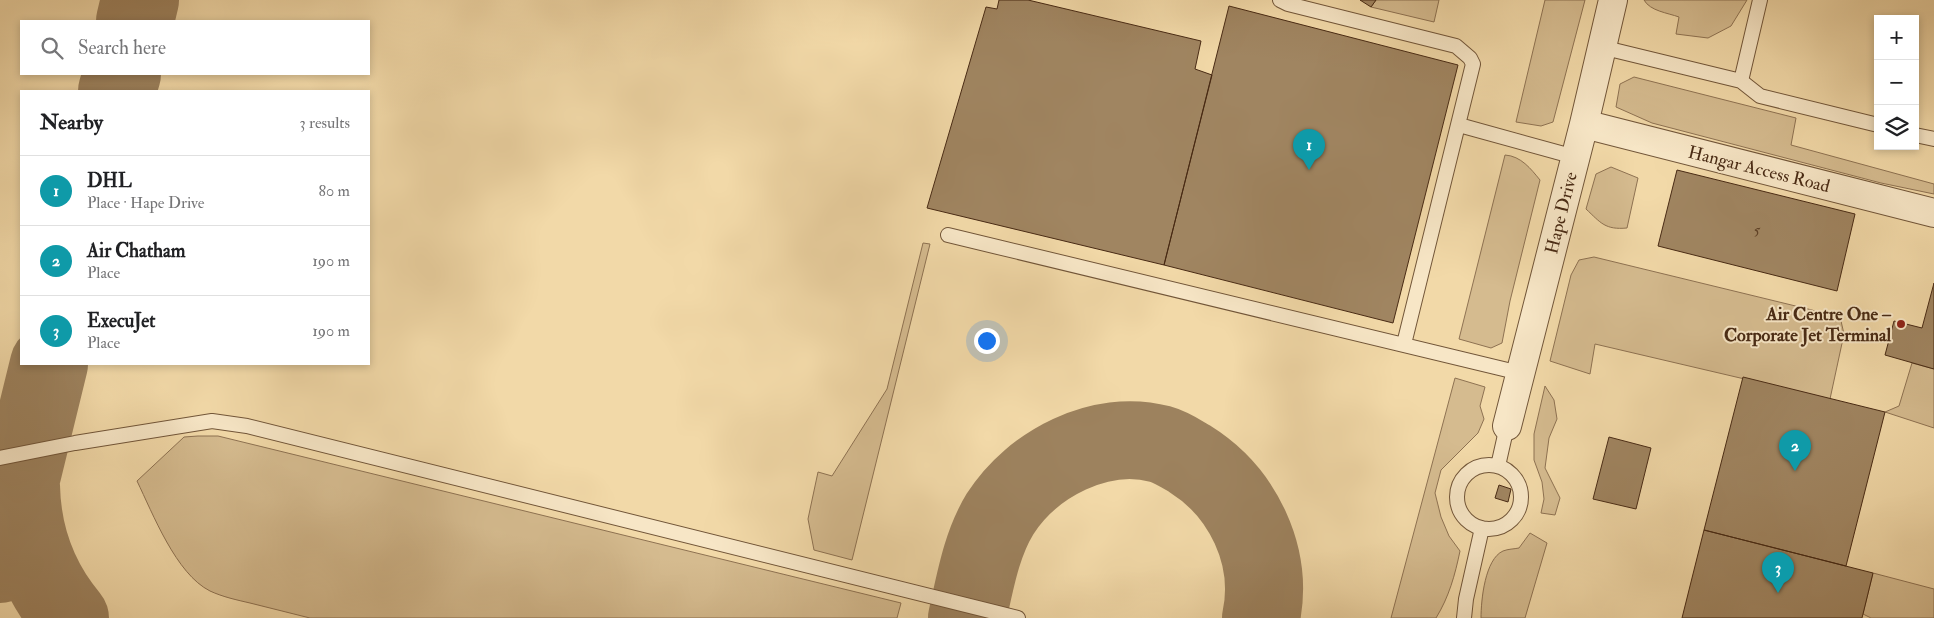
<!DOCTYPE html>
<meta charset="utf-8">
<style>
body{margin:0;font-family:"IM FELL Double Pica",serif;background:#f2f2f2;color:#202124}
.controls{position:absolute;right:15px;top:15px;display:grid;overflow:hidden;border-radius:0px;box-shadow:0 2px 8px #0003}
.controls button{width:45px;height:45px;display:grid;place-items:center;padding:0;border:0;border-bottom:1px solid #e0e0e0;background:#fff;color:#202124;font:25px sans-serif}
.you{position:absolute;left:986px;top:340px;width:18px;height:18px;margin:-12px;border:4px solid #fff;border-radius:50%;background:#1a73e8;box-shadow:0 0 0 8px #1a73e833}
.badge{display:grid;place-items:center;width:32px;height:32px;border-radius:50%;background:#db2777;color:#fff;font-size:16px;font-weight:700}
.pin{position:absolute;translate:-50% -41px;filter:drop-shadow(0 1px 2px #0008)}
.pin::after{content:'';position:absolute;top:26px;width:18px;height:15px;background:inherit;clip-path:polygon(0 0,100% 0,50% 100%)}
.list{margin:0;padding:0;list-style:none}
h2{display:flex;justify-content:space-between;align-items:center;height:65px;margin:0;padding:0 20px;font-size:21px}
h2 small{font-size:16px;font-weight:400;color:#757577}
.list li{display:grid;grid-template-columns:32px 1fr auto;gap:15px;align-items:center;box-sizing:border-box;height:70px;padding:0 20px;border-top:1px solid #e0e0e0}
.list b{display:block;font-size:19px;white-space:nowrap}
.list p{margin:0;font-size:16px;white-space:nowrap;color:#757577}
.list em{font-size:16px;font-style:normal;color:#757577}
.icon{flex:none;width:28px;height:28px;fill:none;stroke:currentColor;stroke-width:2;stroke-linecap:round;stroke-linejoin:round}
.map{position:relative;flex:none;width:1934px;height:618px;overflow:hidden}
.search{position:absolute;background:#fff;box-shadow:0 2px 8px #0003;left:20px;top:20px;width:350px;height:55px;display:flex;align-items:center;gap:12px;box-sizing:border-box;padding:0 18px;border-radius:0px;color:#757577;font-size:19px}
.panel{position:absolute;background:#fff;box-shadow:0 2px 8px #0003;left:20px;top:90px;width:350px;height:275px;border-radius:0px}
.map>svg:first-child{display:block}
</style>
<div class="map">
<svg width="1934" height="618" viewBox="0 0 1934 618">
<rect width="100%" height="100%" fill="#f2d9a8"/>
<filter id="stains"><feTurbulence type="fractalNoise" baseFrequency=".004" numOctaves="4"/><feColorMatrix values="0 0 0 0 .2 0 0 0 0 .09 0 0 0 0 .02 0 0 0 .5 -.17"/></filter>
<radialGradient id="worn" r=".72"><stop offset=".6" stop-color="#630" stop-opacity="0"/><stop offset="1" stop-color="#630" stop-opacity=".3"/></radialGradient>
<path fill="#d5bb8f" stroke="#8e7252" d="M1376,0h63l-5,22 -63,-15z
M1545,0h40l-32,122 -12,4 -25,-4z
M1644,0h103l-16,26 -23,12 -32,-4 3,-17c-11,-4 -29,-6 -35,-17z
M1634,77l162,41 -5,27 143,39v10l-53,-11 -229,-60 -36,-16 4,-23z
M1505,155c16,1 26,14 35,25l-30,121 -8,42 -11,5 -32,-9z
M1611,167l27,11 -11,50c-22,2 -26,-5 -41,-19l10,-35z
M923,243l7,1 -78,316 -38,-10 -6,-31 10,-47 14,4 55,-87z
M1594,257l218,53 29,11 3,13 -14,65 -235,-55 -5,30 -40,-13 21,-86 8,-15z
M1912,363l22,6v59l-49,-16 14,-6z
M1455,378l30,9 -5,19 4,13 -6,14 -37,37 -6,23 6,24 8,19 11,15c-5,24 -11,46 -24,67h-45z
M1545,386l9,14 3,19 -8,19 -4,30 15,30 -5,17 -14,-2 3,-14 -2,-17 -8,-22v-26z
M198,436h20l683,167 -4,15h-587c-20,-5 -40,-10 -60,-15 -13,-3 -27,-6 -40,-12 -34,-17 -57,-77 -73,-110l47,-44z
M1530,533l17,10 -22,75h-44c0,-18 4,-59 22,-67 5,-2 11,-2 16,-3z
M1873,573l61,16v29h-63l-8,-4z"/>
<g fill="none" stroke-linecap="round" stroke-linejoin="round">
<path stroke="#9d825e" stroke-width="78" d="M135,21l5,-21
M117,91l5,-17
M21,486c1,50 17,94 49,132
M0,564l49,-200
M967,618c8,-35 14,-73 33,-104 32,-50 100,-86 160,-70 11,3 20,9 30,15 53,33 84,97 71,159"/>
</g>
<path fill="#a08561" stroke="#482a14" d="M999,0h29l173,41 -6,28 17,6 -48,190 -237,-57 59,-201 11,2z
M1360,0h16l-5,7z
M1229,6l229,59 -65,258 -229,-58z
M1677,170l178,44 -18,77 -179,-45z
M1934,283v86l-49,-14 9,-34 28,7z
M1743,377l142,35 -39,154 -142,-36z
M1609,437l42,11 -15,61 -43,-10z
M1499,485l12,4 -3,13 -13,-4z
M1704,530l169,43 -11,45h-180z"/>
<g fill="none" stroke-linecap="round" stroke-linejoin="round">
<g stroke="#725639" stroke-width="16">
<path id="service" d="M1280,0l8,4 168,42 14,12 3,6 -69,280
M1601,47l140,34 19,15 118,29
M1741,81l19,-81
M1459,125l116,32
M1915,135l19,4
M948,235l572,138
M0,458l75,-15 137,-22 35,5 771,192
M1457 497a32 32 0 1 1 64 0a32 32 0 1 1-64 0Z
M1498,466l9,-40
M1464,618l2,-19 16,-71"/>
</g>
<g stroke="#725639" stroke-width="30">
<path id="minor" d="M1584,124l350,89
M1507,426l77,-302 29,-124"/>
</g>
<use href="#service" stroke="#f7e6c6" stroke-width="14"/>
<use href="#minor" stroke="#f7e6c6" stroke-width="28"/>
</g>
<circle fill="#8f2418" stroke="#f7e6c6" stroke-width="2" cx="1901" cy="324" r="5"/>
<g text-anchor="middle" stroke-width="4" stroke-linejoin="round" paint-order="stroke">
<g font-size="15" fill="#5e4127">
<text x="1757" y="235">5</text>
</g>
<g font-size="18" fill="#482a14" stroke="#f7e6c6">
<text transform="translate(1759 169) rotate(14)" y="6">Hangar Access Road</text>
<text transform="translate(1561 213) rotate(-76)" y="6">Hape Drive</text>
</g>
<g font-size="18" font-weight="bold" fill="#482a14" stroke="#f7e6c6" text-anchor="end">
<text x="1891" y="320">Air Centre One –<tspan x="1891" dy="21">Corporate Jet Terminal</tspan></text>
</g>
</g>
<rect width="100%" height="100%" filter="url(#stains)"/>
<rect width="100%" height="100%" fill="url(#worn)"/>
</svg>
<div class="controls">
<button>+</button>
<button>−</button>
<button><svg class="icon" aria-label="layers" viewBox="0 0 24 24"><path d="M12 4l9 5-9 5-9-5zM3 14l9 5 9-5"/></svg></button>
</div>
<div class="you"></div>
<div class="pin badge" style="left:1309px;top:170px;background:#0f9aa8">1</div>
<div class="pin badge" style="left:1795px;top:471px;background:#0f9aa8">2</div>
<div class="pin badge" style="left:1778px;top:593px;background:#0f9aa8">3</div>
<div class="search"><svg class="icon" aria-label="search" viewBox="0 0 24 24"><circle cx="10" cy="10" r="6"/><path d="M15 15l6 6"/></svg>Search here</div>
<section class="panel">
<h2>Nearby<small>3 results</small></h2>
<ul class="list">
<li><span class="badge" style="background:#0f9aa8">1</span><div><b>DHL</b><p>Place · Hape Drive</p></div><em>80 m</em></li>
<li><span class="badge" style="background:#0f9aa8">2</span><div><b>Air Chatham</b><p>Place</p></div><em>190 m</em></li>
<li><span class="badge" style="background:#0f9aa8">3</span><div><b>ExecuJet</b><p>Place</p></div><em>190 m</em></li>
</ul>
</section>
</div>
